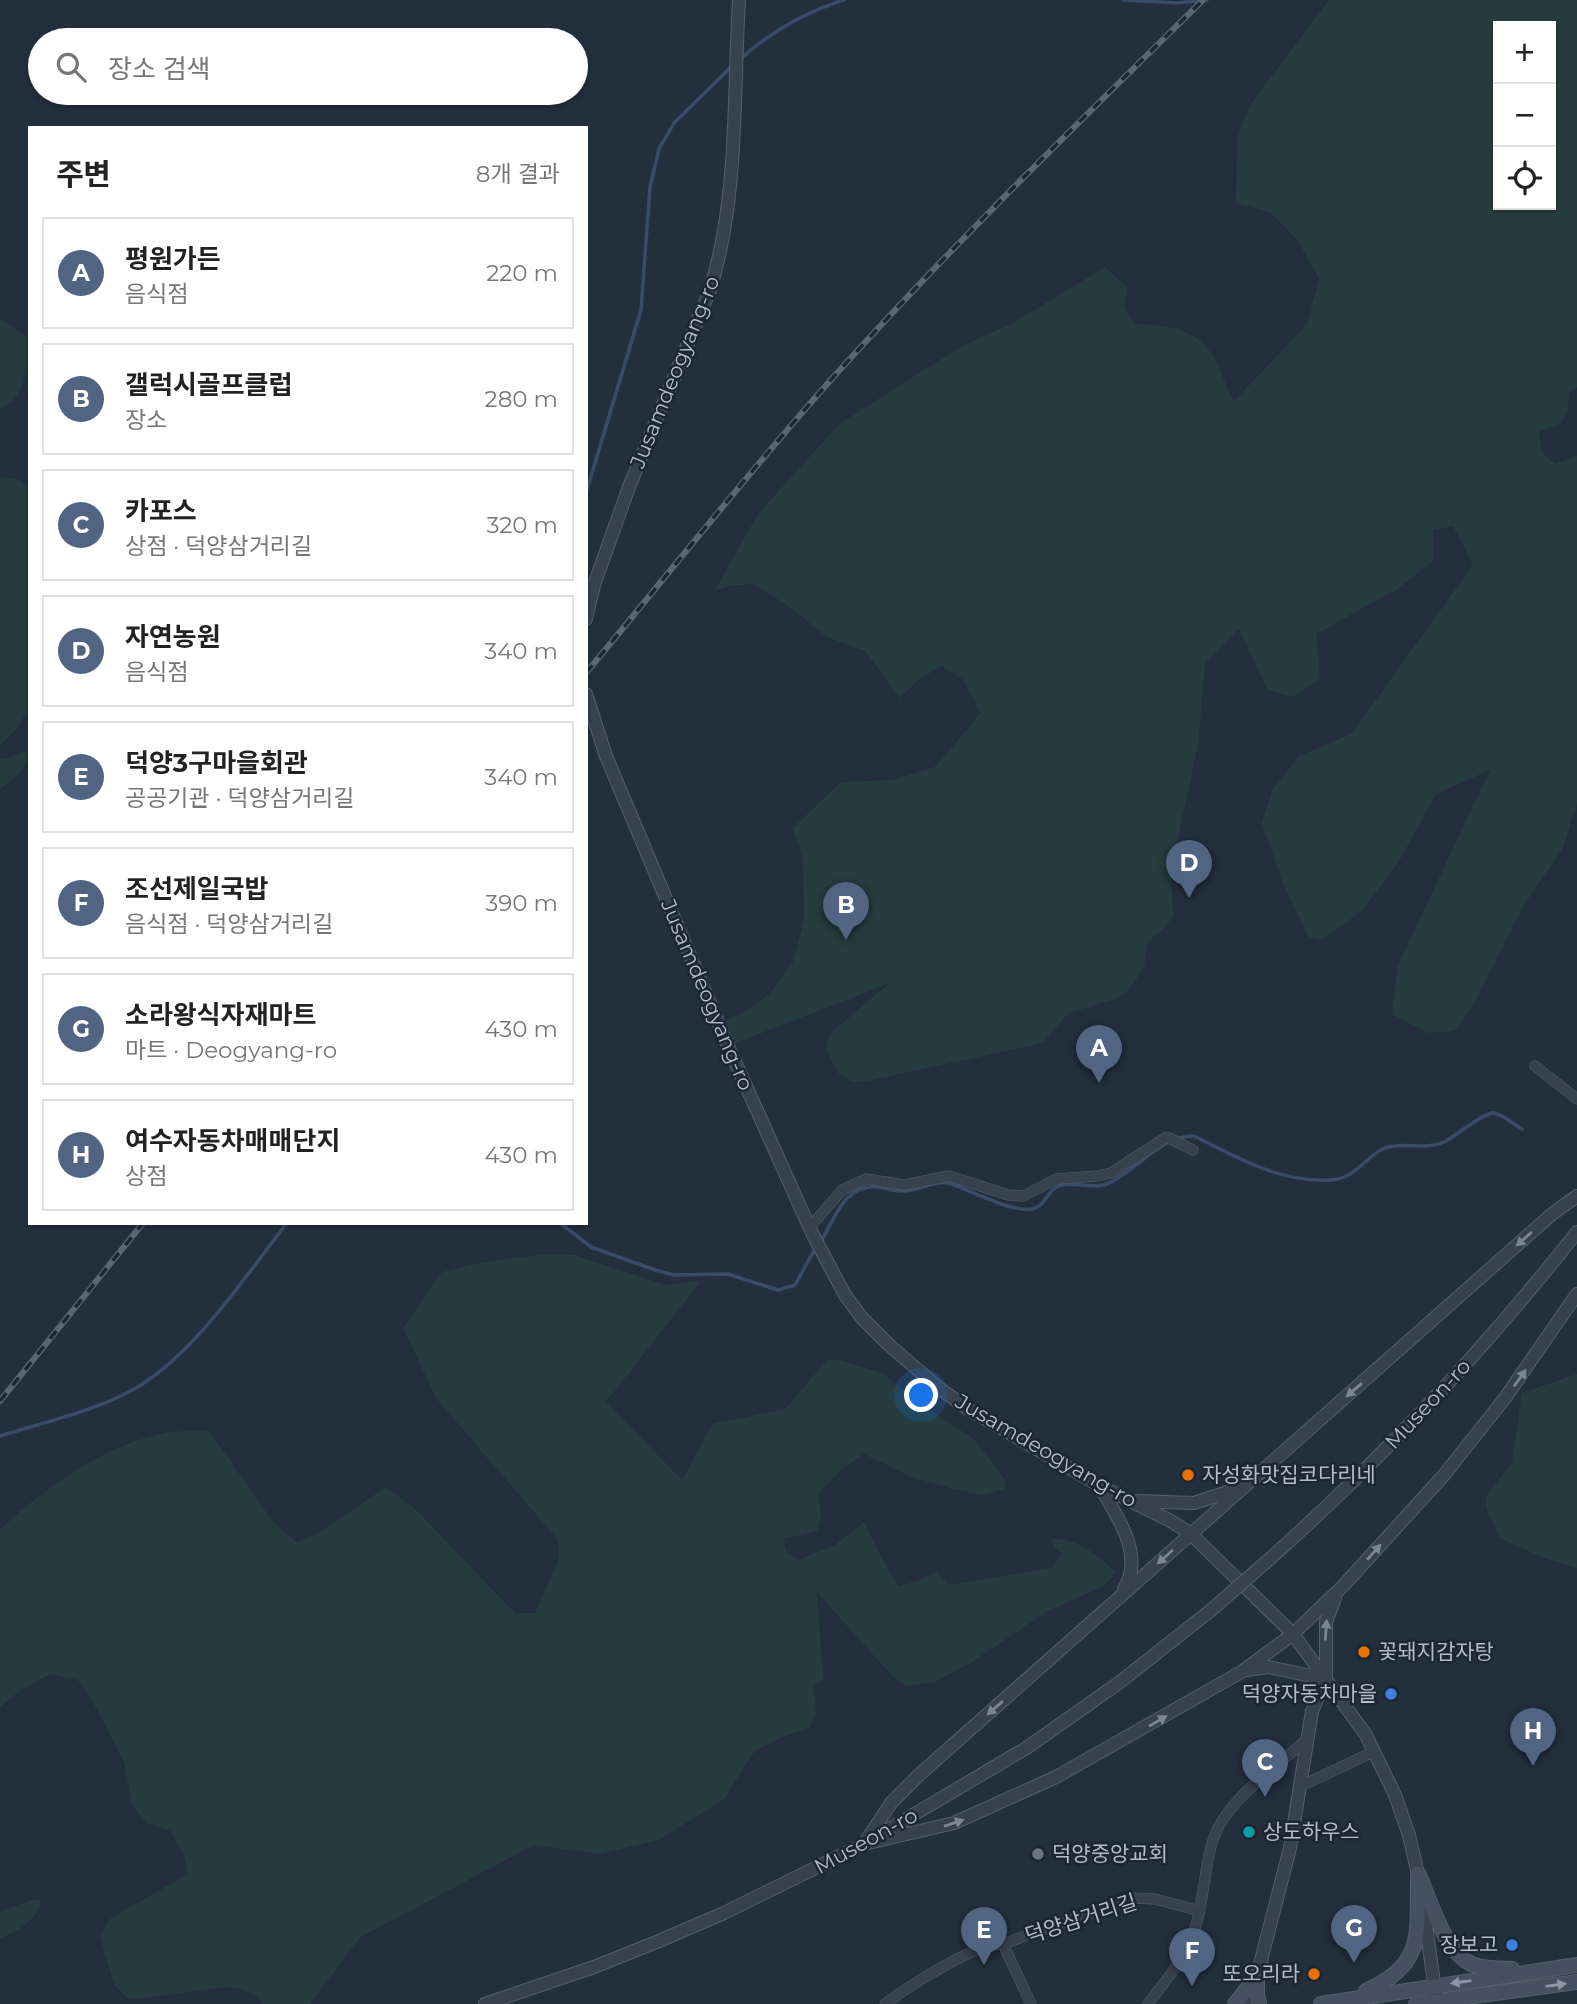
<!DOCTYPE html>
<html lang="ko">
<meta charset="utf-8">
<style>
body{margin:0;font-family:Montserrat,"Noto Sans KR",sans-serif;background:#f2f2f2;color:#222}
.controls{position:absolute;right:21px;top:21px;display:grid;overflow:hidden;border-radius:0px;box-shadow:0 2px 5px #0004}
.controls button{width:63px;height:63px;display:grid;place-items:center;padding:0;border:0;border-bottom:2px solid #e0e0e0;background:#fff;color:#222;font:35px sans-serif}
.you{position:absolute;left:922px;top:1396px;width:24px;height:24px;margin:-18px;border:5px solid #fff;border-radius:50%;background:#1a73e8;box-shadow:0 0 0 10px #1a73e833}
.badge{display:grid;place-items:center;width:46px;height:46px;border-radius:50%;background:#516482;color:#fff;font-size:23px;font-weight:700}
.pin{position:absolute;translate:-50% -58px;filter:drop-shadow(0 2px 4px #0008)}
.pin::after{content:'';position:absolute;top:37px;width:24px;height:21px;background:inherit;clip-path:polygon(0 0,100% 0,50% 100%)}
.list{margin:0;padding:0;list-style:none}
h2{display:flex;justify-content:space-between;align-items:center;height:91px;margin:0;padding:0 28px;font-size:30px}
h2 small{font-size:23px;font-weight:400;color:#767676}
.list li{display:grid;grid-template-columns:46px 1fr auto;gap:21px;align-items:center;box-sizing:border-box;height:112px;margin:0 14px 14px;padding:0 14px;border:2px solid #e0e0e0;border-radius:0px}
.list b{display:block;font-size:26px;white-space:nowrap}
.list p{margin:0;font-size:23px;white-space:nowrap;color:#767676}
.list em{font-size:23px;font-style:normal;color:#767676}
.icon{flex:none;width:38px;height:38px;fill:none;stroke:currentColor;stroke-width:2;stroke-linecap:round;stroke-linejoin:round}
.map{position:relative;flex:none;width:1577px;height:2004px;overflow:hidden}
.search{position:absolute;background:#fff;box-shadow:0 2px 5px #0004;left:28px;top:28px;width:560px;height:77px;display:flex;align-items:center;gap:18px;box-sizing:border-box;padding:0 24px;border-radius:38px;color:#767676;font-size:26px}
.panel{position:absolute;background:#fff;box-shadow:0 2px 5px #0004;left:28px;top:126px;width:560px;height:1099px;border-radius:0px}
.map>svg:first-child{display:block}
</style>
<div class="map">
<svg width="1577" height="2004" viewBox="0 0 1577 2004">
<rect width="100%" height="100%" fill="#242f3e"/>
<path fill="#263c3f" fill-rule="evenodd" d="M1329,0h248v387l-8,6 -1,16 -6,14 -23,9 3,22 13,10 22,-8v347l-14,45 -39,57 -53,104 -17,22 -26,2 -36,-19 6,-49 92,-195 -54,24 -38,69 -35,47 -41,30 -13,-3 -26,-53 -21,-61 10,-32 27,-35 52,-22 122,-169 -20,-39 -19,4 -1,31 -37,29 -80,44 4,45 -28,18 -25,-8 -28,-60 -34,34 -7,82 -27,126 2,46 -11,13 -14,11 -4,26 -16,25 -13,7 -47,14 -25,30 -176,38 -15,1 -14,-9 -12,-24 3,-15 61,-51 -162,63 -10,-23 25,-10 27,-20 23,-31 11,-43 -1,-58 -10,-33 48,-46 52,-2 42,-13 46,-54 -19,-34 -20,-13 -23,13 -19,19 -35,-47 -38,-14 -40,-32 -34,-21 -23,2 -15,4 43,-76 81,-90 123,-78 51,-23 92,-56 22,20 -3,21 11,16c32,1 64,4 81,37 6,13 11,28 18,40l74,-78 11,-44 -21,-38 -27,-28 -35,-10 1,-63 12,-34zM1498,26h53v179h-53z
M0,318c7,7 26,15 30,25 3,9 -6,44 -13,53 -3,5 -12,10 -17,14z
M0,477l19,3 11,8v219l-13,21 -17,17z
M30,750c0,17 -16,29 -30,39v-31l5,1z
M546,1254l28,1 92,30 35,-4 -95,121 76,78 30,-56 73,-15 43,-50 15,2 39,12 62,47 29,18 32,42v9l-22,6 -30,-6 -44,-13 -45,-22 -21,14 -25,26 3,21 -4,16 -34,8 4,14 11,7 37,-15 29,-23 17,35 18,29 19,-5 18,-9 13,13 103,-17 10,-14 -8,-7 -3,-8c25,-2 47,17 65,33l-12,14 -58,26 -77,52 -34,18 -29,4 -14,-10 -75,-84 6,88 -10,6 3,24 -6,18 -25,8 -31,16 -30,47 -65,41 -59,14 -66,-9 -175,93 -49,66h-48l-4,-7 -16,-8 -18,-2 -79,11h-18l-13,-13 -14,-50 11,-17 77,-44 -5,-22 -13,-21 -23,-8 -15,-18 -8,-43 -30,-58 -16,-24 -28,-6 -29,16 -21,17v-178c45,-40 100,-82 161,-95 15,-4 33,-2 48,-3l65,92 22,19 18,-6 72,-49 29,22 100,104h20l24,-54 -1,-19 -122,-142 -33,-70 39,-56 42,-10z
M1577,1374v194l-36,-11 -41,-19 -14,-30v-12l26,-34 10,-69z
M32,1900h8c1,19 -24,33 -40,38v-28l1,1z"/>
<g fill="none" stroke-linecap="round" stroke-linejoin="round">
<path stroke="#394c67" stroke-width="3.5" d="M1123,0l54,3 30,-3
M740,59c31,-27 64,-47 104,-59
M586,493l55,-183 9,-123 9,-38 15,-26 58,-57
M560,1223l31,24 64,23 19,5 54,-1 50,16 17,-5 21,-38
M821,1241c15,-23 22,-57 57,-54 9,1 17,5 26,4 16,0 31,-12 47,-7 22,7 58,28 81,25 12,-2 14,-15 23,-21 14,-9 36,2 52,-4 27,-11 56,-50 87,-48 44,22 86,47 137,44 25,-1 34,-24 54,-32 19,-7 39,3 59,-6 11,-5 41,-31 50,-29 9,2 20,11 28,16
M0,1436c42,-13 87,-23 127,-43 64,-33 116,-114 160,-170"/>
<g stroke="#565f6c" stroke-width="11">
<path id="minor" d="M1535,1066l42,33
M810,1227l32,-37 24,-11 38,6 45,-9 59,19 16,1 32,-17 42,-3 13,-3 56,-36 26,13
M1301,1786l74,-35
M1003,1944l28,60
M885,2004c24,-18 90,-61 118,-60l129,-46 23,1 45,12
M1148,2004c17,-23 37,-45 46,-73 12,-32 9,-75 25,-105 17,-32 61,-62 88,-87"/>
</g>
<g stroke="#565f6c" stroke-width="14">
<path id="tertiary" d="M586,619l8,-34 35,-98 81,-197c29,-94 23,-193 29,-290
M586,694l20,62 122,290 84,187 33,62 17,23 27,27 50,43 29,21 132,77 69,34 21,13 103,101 73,101 29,60 14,40 11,48 16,114
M1100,1487c17,29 45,68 24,102
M1136,1501l58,2 40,-13
M1265,1563c114,-101 218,-212 312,-331
M1247,1670l21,-3 58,12
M864,1844l27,-41 29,-29 632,-560 25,-18
M864,1844l90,-21 102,-46 187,-106 50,-37 50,-48 101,-111 61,-77 72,-104
M485,2004l109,-37 65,-26 65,-28 140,-69 164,-97 92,-65 90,-71
M1244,2004l13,-28 33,-128 22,-137 14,-32v-57l9,-24"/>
</g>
<g stroke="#565f6c" stroke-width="16">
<path id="secondary" d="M1418,1873c12,26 27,82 56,92 12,4 26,3 38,4
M1257,1976v18l2,10
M1366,1991c59,-27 51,-55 52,-113
M1235,2004l22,-28
M1321,2004l256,-39
M1416,2004l161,-22"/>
</g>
<use href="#minor" stroke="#38414e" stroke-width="10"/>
<use href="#tertiary" stroke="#38414e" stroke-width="12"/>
<use href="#secondary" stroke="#465061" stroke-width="14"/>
<g stroke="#5a6575" stroke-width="6">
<path id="rail" d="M586,673c78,-94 154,-190 235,-282 121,-136 252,-263 382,-391
M0,1401l143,-178"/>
</g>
<use href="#rail" stroke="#1d2633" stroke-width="3.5" stroke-dasharray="10" stroke-linecap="butt"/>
<g stroke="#565f6c" stroke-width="14" stroke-linecap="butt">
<path id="tertiary-bridge" d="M1210,1611l55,-48"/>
</g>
<use href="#tertiary-bridge" stroke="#38414e" stroke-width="12"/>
</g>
<defs><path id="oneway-solid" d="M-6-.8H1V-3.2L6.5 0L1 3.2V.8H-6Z" transform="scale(1.75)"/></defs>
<g fill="#7c8592">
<use href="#oneway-solid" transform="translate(1524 1239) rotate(138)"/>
<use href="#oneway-solid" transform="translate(1520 1378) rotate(-54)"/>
<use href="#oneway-solid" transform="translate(1354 1390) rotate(139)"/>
<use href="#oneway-solid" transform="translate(1374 1552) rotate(-48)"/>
<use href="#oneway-solid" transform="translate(1165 1557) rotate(138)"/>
<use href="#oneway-solid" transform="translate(1326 1630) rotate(-86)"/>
<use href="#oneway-solid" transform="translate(995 1708) rotate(139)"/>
<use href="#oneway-solid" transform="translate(1158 1721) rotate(-30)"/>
<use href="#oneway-solid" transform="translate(954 1823) rotate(-19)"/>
</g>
<g fill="#8e96a5">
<use href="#oneway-solid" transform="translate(1461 1982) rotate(172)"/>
<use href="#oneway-solid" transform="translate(1556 1985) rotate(-8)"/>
</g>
<g fill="#e8710a" stroke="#1d2633" stroke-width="2.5">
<circle cx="1188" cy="1475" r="7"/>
<circle cx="1364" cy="1652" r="7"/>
<circle cx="1314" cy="1974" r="7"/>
</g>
<g fill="#3f7fe0" stroke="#1d2633" stroke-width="2.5">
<circle cx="1391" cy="1694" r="7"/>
<circle cx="1512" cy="1945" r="7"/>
</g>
<circle fill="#0f9aa8" stroke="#1d2633" stroke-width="2.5" cx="1249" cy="1832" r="7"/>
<circle fill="#6b7280" stroke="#1d2633" stroke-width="2.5" cx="1038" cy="1854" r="7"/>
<g text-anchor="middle" stroke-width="5" stroke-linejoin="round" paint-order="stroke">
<g font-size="21" fill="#b4bcc9" stroke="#1d2633">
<text transform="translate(675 372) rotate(-68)" y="7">Jusamdeogyang-ro</text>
<text transform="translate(707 995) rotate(67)" y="7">Jusamdeogyang-ro</text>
<text transform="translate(1428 1404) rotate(-47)" y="7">Museon-ro</text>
<text transform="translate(1046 1451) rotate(30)" y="7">Jusamdeogyang-ro</text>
<text transform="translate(866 1841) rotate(-29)" y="7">Museon-ro</text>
<text transform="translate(1081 1919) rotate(-18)" y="7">덕양삼거리길</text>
</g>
<g font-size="21" fill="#b4bcc9" stroke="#1d2633" text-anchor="start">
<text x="1202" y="1482">자성화맛집코다리네</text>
<text x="1378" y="1659">꽃돼지감자탕</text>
<text x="1377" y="1701" text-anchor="end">덕양자동차마을</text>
<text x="1263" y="1839">상도하우스</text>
<text x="1052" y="1861">덕양중앙교회</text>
<text x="1498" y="1952" text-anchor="end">장보고</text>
<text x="1300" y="1981" text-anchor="end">또오리라</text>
</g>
</g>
</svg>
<div class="controls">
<button>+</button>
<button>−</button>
<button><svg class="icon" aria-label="locate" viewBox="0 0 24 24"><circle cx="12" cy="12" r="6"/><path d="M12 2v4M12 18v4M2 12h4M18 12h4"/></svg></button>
</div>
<div class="you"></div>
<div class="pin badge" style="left:1099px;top:1083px">A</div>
<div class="pin badge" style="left:846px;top:940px">B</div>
<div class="pin badge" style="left:1265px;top:1797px">C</div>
<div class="pin badge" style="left:1189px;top:898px">D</div>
<div class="pin badge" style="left:984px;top:1965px">E</div>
<div class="pin badge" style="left:1192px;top:1986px">F</div>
<div class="pin badge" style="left:1354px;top:1963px">G</div>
<div class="pin badge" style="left:1533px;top:1766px">H</div>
<div class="search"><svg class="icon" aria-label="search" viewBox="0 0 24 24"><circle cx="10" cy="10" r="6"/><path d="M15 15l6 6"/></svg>장소 검색</div>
<section class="panel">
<h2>주변<small>8개 결과</small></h2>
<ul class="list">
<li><span class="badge">A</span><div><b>평원가든</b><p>음식점</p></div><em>220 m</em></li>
<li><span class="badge">B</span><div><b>갤럭시골프클럽</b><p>장소</p></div><em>280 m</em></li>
<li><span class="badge">C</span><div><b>카포스</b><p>상점 · 덕양삼거리길</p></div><em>320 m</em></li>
<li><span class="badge">D</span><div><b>자연농원</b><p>음식점</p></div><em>340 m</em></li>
<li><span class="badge">E</span><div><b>덕양3구마을회관</b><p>공공기관 · 덕양삼거리길</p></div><em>340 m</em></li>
<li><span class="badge">F</span><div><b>조선제일국밥</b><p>음식점 · 덕양삼거리길</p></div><em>390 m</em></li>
<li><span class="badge">G</span><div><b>소라왕식자재마트</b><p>마트 · Deogyang-ro</p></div><em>430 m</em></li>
<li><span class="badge">H</span><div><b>여수자동차매매단지</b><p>상점</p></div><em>430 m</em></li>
</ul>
</section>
</div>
